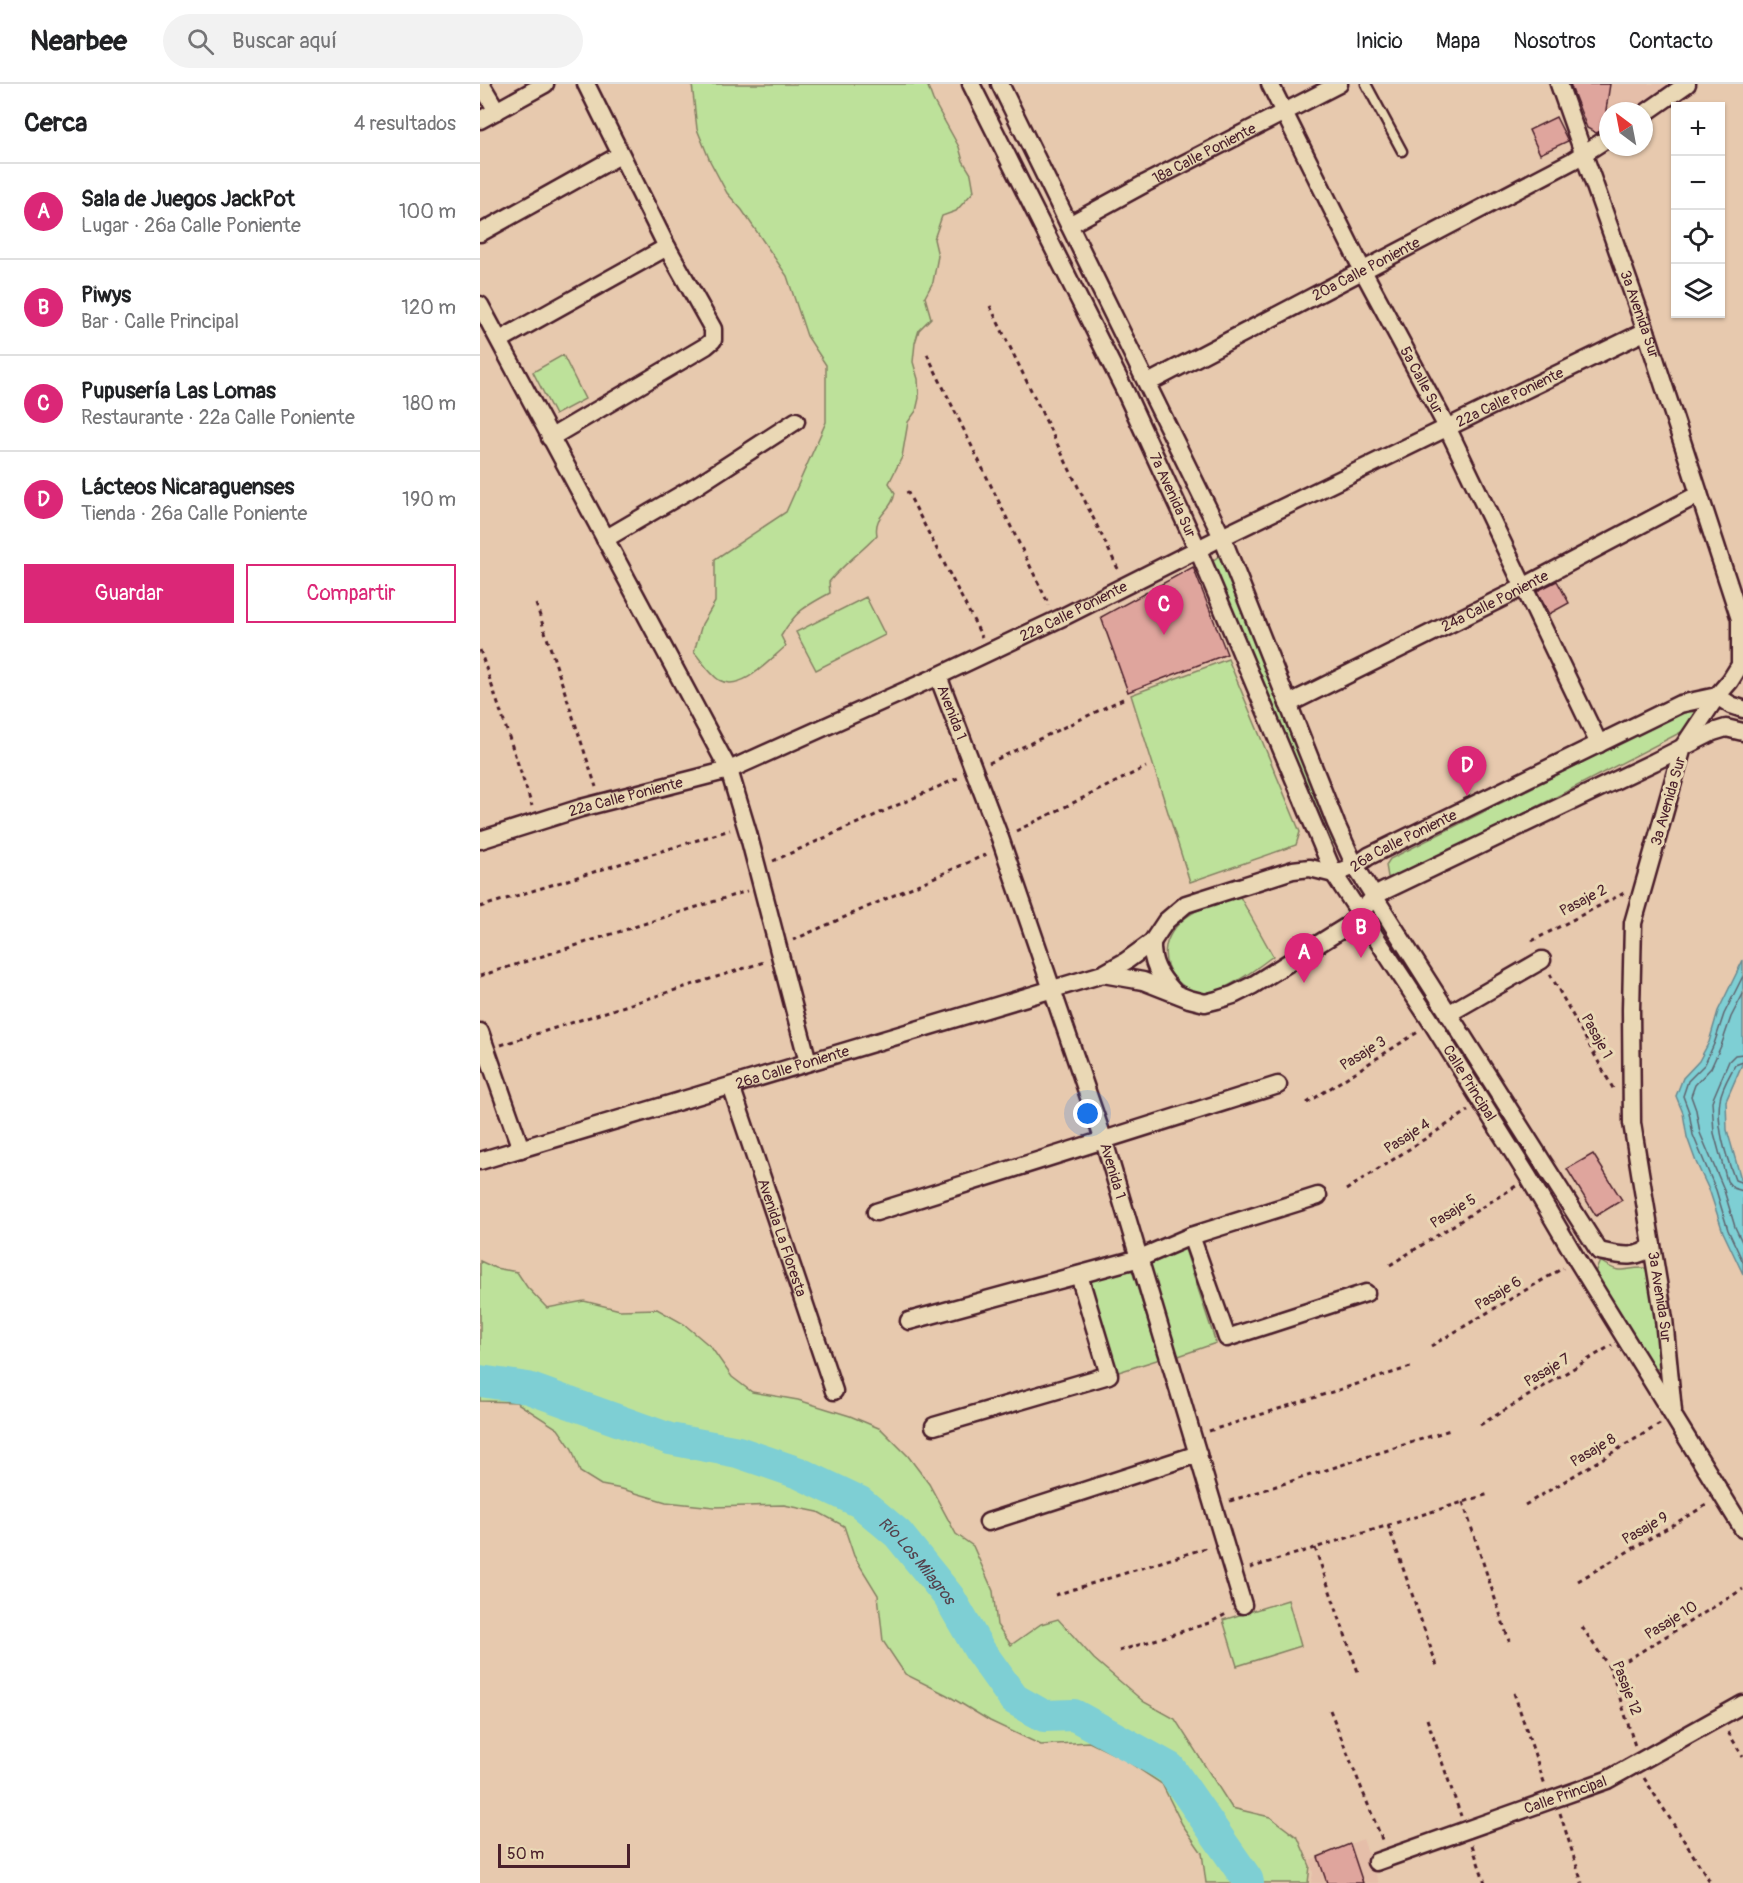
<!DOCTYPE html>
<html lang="es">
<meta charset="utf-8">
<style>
body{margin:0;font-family:Pangolin,sans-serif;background:#f2f2f2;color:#202124}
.controls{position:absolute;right:18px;top:18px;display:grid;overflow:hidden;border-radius:0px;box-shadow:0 2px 4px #0004}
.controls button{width:54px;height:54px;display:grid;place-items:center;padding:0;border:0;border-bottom:2px solid #e0e0e0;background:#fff;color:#202124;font:30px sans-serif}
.compass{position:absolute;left:1119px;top:18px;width:54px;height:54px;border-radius:50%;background:#fff;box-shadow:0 2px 4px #0004;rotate:328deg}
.scale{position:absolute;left:18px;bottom:15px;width:132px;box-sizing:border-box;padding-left:6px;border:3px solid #4a1f2b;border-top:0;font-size:16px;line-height:21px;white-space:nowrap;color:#4a1f2b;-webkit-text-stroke:4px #ead8b5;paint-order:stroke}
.you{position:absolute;left:608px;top:1030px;width:21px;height:21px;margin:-15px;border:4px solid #fff;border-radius:50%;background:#1a73e8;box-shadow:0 0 0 9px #1a73e833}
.badge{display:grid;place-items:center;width:39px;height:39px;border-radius:50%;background:#db2777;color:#fff;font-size:20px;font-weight:700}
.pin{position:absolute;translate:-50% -50px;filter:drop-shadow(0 2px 3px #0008)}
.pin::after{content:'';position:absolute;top:32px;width:21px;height:18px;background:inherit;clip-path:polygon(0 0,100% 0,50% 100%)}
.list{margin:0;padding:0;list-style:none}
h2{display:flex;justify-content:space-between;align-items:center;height:78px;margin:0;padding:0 24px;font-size:26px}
h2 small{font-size:20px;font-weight:400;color:#757577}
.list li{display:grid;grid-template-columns:39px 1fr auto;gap:18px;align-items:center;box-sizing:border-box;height:96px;padding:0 24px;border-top:2px solid #e0e0e0}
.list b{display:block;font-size:22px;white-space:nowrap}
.list p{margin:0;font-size:20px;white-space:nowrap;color:#757577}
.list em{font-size:20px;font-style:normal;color:#757577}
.actions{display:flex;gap:12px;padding:18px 24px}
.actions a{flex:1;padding:14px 0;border:2px solid #db2777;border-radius:0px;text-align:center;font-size:21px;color:#db2777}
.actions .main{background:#db2777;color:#fff}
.icon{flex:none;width:33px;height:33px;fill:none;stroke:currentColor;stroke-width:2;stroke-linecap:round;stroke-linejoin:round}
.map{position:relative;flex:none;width:1263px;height:1799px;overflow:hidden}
header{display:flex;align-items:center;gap:36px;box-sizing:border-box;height:84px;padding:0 30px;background:#fff;border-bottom:2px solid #e0e0e0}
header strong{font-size:28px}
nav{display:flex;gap:33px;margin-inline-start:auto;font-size:21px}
.search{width:420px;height:54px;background:#f2f2f2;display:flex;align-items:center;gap:15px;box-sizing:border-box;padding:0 21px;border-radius:33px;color:#757577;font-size:22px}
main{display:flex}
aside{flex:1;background:#fff}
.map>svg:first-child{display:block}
</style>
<header>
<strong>Nearbee</strong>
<div class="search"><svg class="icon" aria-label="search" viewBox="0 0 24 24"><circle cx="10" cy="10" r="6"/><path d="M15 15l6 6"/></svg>Buscar aquí</div>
<nav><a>Inicio</a><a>Mapa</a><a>Nosotros</a><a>Contacto</a></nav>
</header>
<main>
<aside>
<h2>Cerca<small>4 resultados</small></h2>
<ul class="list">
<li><span class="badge">A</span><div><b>Sala de Juegos JackPot</b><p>Lugar · 26a Calle Poniente</p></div><em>100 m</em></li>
<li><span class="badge">B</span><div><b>Piwys</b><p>Bar · Calle Principal</p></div><em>120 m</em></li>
<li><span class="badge">C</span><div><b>Pupusería Las Lomas</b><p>Restaurante · 22a Calle Poniente</p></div><em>180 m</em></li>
<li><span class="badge">D</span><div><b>Lácteos Nicaraguenses</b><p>Tienda · 26a Calle Poniente</p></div><em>190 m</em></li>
</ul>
<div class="actions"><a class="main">Guardar</a><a>Compartir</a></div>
</aside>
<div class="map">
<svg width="1263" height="1799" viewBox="0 0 1263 1799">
<rect width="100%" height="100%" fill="#e7c9ae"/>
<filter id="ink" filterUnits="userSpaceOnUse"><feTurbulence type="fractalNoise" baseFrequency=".0167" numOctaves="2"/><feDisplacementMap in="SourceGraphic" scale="12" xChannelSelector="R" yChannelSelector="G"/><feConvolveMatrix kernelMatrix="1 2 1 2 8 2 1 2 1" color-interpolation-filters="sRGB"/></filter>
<g filter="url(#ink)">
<path fill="#e5bea9" d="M1090,0h106l-41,27h-27v18l-10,5 -7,-4z
M883,1755l16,44h-68l2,-10 -3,-13z"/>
<path fill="#bde19a" stroke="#848062" stroke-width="1.5" d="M212,0h235l6,16 26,47 4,14 8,13 3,17 -18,20 -14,5 -8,23 4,17 -5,26 -8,15 6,21 -12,12 -4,13 -2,19 5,17 1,19 -3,13 -8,11 -6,35 -13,26 6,10c-3,19 -22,21 -18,42 -15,17 -35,30 -48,47l1,11c-26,14 -34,18 -49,43l5,10c-16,13 -44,47 -67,34 -9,-6 -18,-20 -25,-28l8,-28 13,-22v-43l71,-47 40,-90v-57l-19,-29 -20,-60 -45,-66 -15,-17 -17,-32 -13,-32z
M83,271l22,44 -30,16 -22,-43z
M739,472h2l115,287 -7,2 -118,-283z
M386,513l19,38 -69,35 -20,-38z
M748,575l72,173 -4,13 -106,37 -59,-187z
M1209,627l5,1 3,5 -6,10 -290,150 -6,3 -7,-3 -2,-12 4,-6 292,-147z
M759,811l34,61c-17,13 -51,39 -73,38 -11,-1 -20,-10 -27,-18 -7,-9 -9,-19 -7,-30 8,-32 46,-43 73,-51z
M702,1156l34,103 -46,16 -30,-101z
M0,1177l15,7 22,4 10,15 20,21 37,-7 36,9 37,-1 27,15 27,23 21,30 20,15 46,8 52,16 31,13 27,27 21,28 27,50 17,12 20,45 4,34 14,20 30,-21 17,-5 36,40 50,43 31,17 57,89 38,9 28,21 12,28 -2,17h-102l-4,-30 -20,-29 -20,-40 -38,-25 -35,-17 -48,3 -51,-24 -43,-26 -42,-21 -22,-33 -5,-46 -24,-39 -10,-30 -26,-14 -34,-7 -70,2 -48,-5 -44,-13 -21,-4 -21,-13 -8,-23 -14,-20 -42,-27 -36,-1z
M649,1177l31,98 -51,16 -30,-100z
M1120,1177c24,16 22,6 46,7l19,95 -6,6h-6l-60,-92z
M808,1516l13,46 -64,20 -14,-46z"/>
<path fill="#7ecfd4" stroke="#698990" stroke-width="1.5" d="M1263,876v102l-17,39 1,29 16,56v88l-20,-42 -13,-40 -14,-30 -9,-25 -4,-24 -7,-17 7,-18 16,-17 10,-19 9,-31z"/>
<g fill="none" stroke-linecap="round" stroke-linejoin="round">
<path stroke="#5f656f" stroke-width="1.5" d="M1263,892l-19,38 -10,30 -9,20 -17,17 -5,15 6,16 4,23 23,55 12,40 15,32
M1263,910l-12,23 -10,29 -10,22 -16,17 -4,11 5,14 4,23 23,54 12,40 8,17
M1263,970l-8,1 -6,6 -17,40 2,32 13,48 6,7 10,3
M1263,978l-8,3c-5,10 -14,24 -15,35 -4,26 6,56 15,80l8,3"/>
<path stroke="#7ecfd4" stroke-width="32" id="s1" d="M0,1297l48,7 142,51 68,13 61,21 61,29 38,32 51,63 31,54 34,48 30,17 30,-1 96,53 77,111 1,4"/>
</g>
<path fill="#dfa59d" stroke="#4a1f2b" stroke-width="1.5" d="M1090,0h40l-4,26 2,18 -12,5 -9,-5z
M1076,33l12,24 -28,13 -11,-24z
M713,483l34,87 -99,38 -27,-75z
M1077,497l12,22 -20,11 -12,-23z
M1113,1070l29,46 -26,16 -29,-47z
M870,1760l13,39h-36l-9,-26z"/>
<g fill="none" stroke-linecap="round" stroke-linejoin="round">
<g stroke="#4a1f2b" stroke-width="13">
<path id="service" d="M886,0l36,67"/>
</g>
<g stroke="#4a1f2b" stroke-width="21">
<g id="minor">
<path d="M1,0l16,27"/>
<path id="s2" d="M491,0l155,309 72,157 136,324 98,149 97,155 48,82 166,269"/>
<path d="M520,0l222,453 114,287 19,42 244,385"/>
<path id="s3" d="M790,0l93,187 85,158 151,315"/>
<path id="s4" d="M1079,0l87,247 94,288v46l-10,16 -13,15 -34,51 -50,176 -2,87 1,113 32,196 9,92"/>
<path d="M1164,30l43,-30"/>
<path d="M0,36l65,-36"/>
<path id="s5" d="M589,141l77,-42 193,-99"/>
<path d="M0,149l140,-78"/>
<path d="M0,221l249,465 19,63 60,229"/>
<path d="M20,256l167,-93"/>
<path id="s6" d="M668,299l424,-222 36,-23"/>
<path d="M70,354l156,-92 7,-6v-11l-46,-82 -81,-163"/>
<path d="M125,455l91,-53 100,-65"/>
<path id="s7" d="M458,592l62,162 104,303 139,464"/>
<path id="s8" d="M808,620l220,-109 191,-101"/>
<path id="s9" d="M0,756l101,-32 148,-38 209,-94 127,-60 157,-79 424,-206"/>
<path d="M672,858c-1,21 7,34 21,49"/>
<path d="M623,890l40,7 46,18 16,4 12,-3 16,-5 20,-10 83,-52 13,-8 26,-29 9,-5 270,-129 59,-30 13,-4 17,4"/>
<path d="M968,930l94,-54"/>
<path d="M0,948l41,117"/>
<path id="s10" d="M251,1002l103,305"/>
<path id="s11" d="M0,1077l623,-187 23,-13 26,-19 14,-21 20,-17 107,-34 17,-2 24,6 21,-8 14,-10 311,-152 37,-8 14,9 12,4"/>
<path d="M396,1128l402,-127"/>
<path d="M711,1152l36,102 139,-45"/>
<path d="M1119,1167c19,4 39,10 53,-6"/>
<path d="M429,1237l231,-63 51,-22 127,-40"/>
<path d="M454,1342l175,-51 -30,-100"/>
<path d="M508,1438l210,-68"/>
<path id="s12" d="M896,1778l231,-82 136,-76"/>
</g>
</g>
<path stroke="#4a1f2b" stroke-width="3" stroke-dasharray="4.5 4.5" stroke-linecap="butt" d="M510,222l129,265
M447,270l122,251
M427,407l75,146
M56,520l60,183
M0,566l52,156
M509,679l136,-65
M536,747l130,-64
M293,777l185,-83
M0,823l250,-77
M313,856l194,-86
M1052,857l92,-48
M1070,890l65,118
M0,892l267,-85
M21,961l263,-83
M827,1019l111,-71
M866,1106l122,-79
M910,1181l126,-79
M951,1262l132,-78
M1000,1341l132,-80
M729,1347l205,-65
M750,1417l220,-71
M983,1418l46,139
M1045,1421l135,-81
M908,1441l50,144
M835,1464l43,124
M770,1484l239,-74
M1098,1497l130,-77
M575,1511l154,-48
M1102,1543l29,43 24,76
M639,1567l90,-28 19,-10
M1131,1586l132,-81
M1034,1609l31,92
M850,1626l53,132
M947,1635l34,97
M1248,1648l15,25
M1164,1694l67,105
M1080,1729l22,70
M992,1761l13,38"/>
<use href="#service" stroke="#ead8b5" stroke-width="8"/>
<use href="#minor" stroke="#ead8b5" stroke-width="16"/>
</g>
</g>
<g text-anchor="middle" stroke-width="6" stroke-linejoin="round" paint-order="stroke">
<g font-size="15" fill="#4a1f2b" stroke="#ead8b5">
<text dy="5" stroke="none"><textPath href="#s5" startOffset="153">18a Calle Poniente</textPath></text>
<text dy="5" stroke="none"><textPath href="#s6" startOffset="246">20a Calle Poniente</textPath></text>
<text dy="5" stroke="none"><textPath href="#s4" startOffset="244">3a Avenida Sur</textPath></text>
<text dy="5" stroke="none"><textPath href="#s3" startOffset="333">5a Calle Sur</textPath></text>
<text dy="5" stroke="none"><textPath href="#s9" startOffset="1124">22a Calle Poniente</textPath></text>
<text dy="5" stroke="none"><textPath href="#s2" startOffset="458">7a Avenida Sur</textPath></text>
<text dy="5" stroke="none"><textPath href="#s8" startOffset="231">24a Calle Poniente</textPath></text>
<text dy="5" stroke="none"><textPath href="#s9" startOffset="638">22a Calle Poniente</textPath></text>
<text dy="5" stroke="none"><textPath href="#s7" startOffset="39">Avenida 1</textPath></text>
<text dy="5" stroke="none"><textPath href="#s9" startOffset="152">22a Calle Poniente</textPath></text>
<text transform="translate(1188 717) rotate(-74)" y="5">3a Avenida Sur</text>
<text dy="5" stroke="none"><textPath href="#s11" startOffset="992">26a Calle Poniente</textPath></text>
<text transform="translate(1103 816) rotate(-28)" y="5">Pasaje 2</text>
<text transform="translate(1117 952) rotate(61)" y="5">Pasaje 1</text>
<text transform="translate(883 969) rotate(-32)" y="5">Pasaje 3</text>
<text dy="5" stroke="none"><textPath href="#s11" startOffset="326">26a Calle Poniente</textPath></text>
<text dy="5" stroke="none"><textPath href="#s2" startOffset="1119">Calle Principal</textPath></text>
<text transform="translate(927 1052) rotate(-33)" y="5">Pasaje 4</text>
<text dy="5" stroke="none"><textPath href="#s7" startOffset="525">Avenida 1</textPath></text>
<text transform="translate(973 1127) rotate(-32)" y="5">Pasaje 5</text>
<text dy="5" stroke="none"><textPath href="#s10" startOffset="160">Avenida La Floresta</textPath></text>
<text transform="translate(1018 1209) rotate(-31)" y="5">Pasaje 6</text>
<text dy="5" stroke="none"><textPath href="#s4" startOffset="1270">3a Avenida Sur</textPath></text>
<text transform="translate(1067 1286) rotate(-31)" y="5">Pasaje 7</text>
<text transform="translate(1113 1366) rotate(-31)" y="5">Pasaje 8</text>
<text transform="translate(1165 1444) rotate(-30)" y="5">Pasaje 9</text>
<text transform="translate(1191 1536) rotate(-32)" y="5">Pasaje 10</text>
<text transform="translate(1147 1604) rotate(69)" y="5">Pasaje 12</text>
<text dy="5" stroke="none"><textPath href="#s12" startOffset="201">Calle Principal</textPath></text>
</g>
<g font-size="16" font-style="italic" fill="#54424d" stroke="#ead8b5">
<text dy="6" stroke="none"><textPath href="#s1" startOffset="483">Río Los Milagros</textPath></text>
</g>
</g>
</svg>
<div class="controls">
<button>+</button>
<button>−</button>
<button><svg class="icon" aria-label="locate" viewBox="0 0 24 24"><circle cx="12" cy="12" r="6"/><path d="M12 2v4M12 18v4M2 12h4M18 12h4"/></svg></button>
<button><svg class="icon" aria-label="layers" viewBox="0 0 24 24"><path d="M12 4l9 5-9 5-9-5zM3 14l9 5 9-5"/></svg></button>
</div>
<svg class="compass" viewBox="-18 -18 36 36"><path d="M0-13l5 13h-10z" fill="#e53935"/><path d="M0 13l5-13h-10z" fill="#757577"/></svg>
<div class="scale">50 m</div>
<div class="you"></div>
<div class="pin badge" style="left:824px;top:899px">A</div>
<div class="pin badge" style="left:881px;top:874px">B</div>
<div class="pin badge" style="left:684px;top:551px">C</div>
<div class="pin badge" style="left:987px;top:712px">D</div>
</div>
</main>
